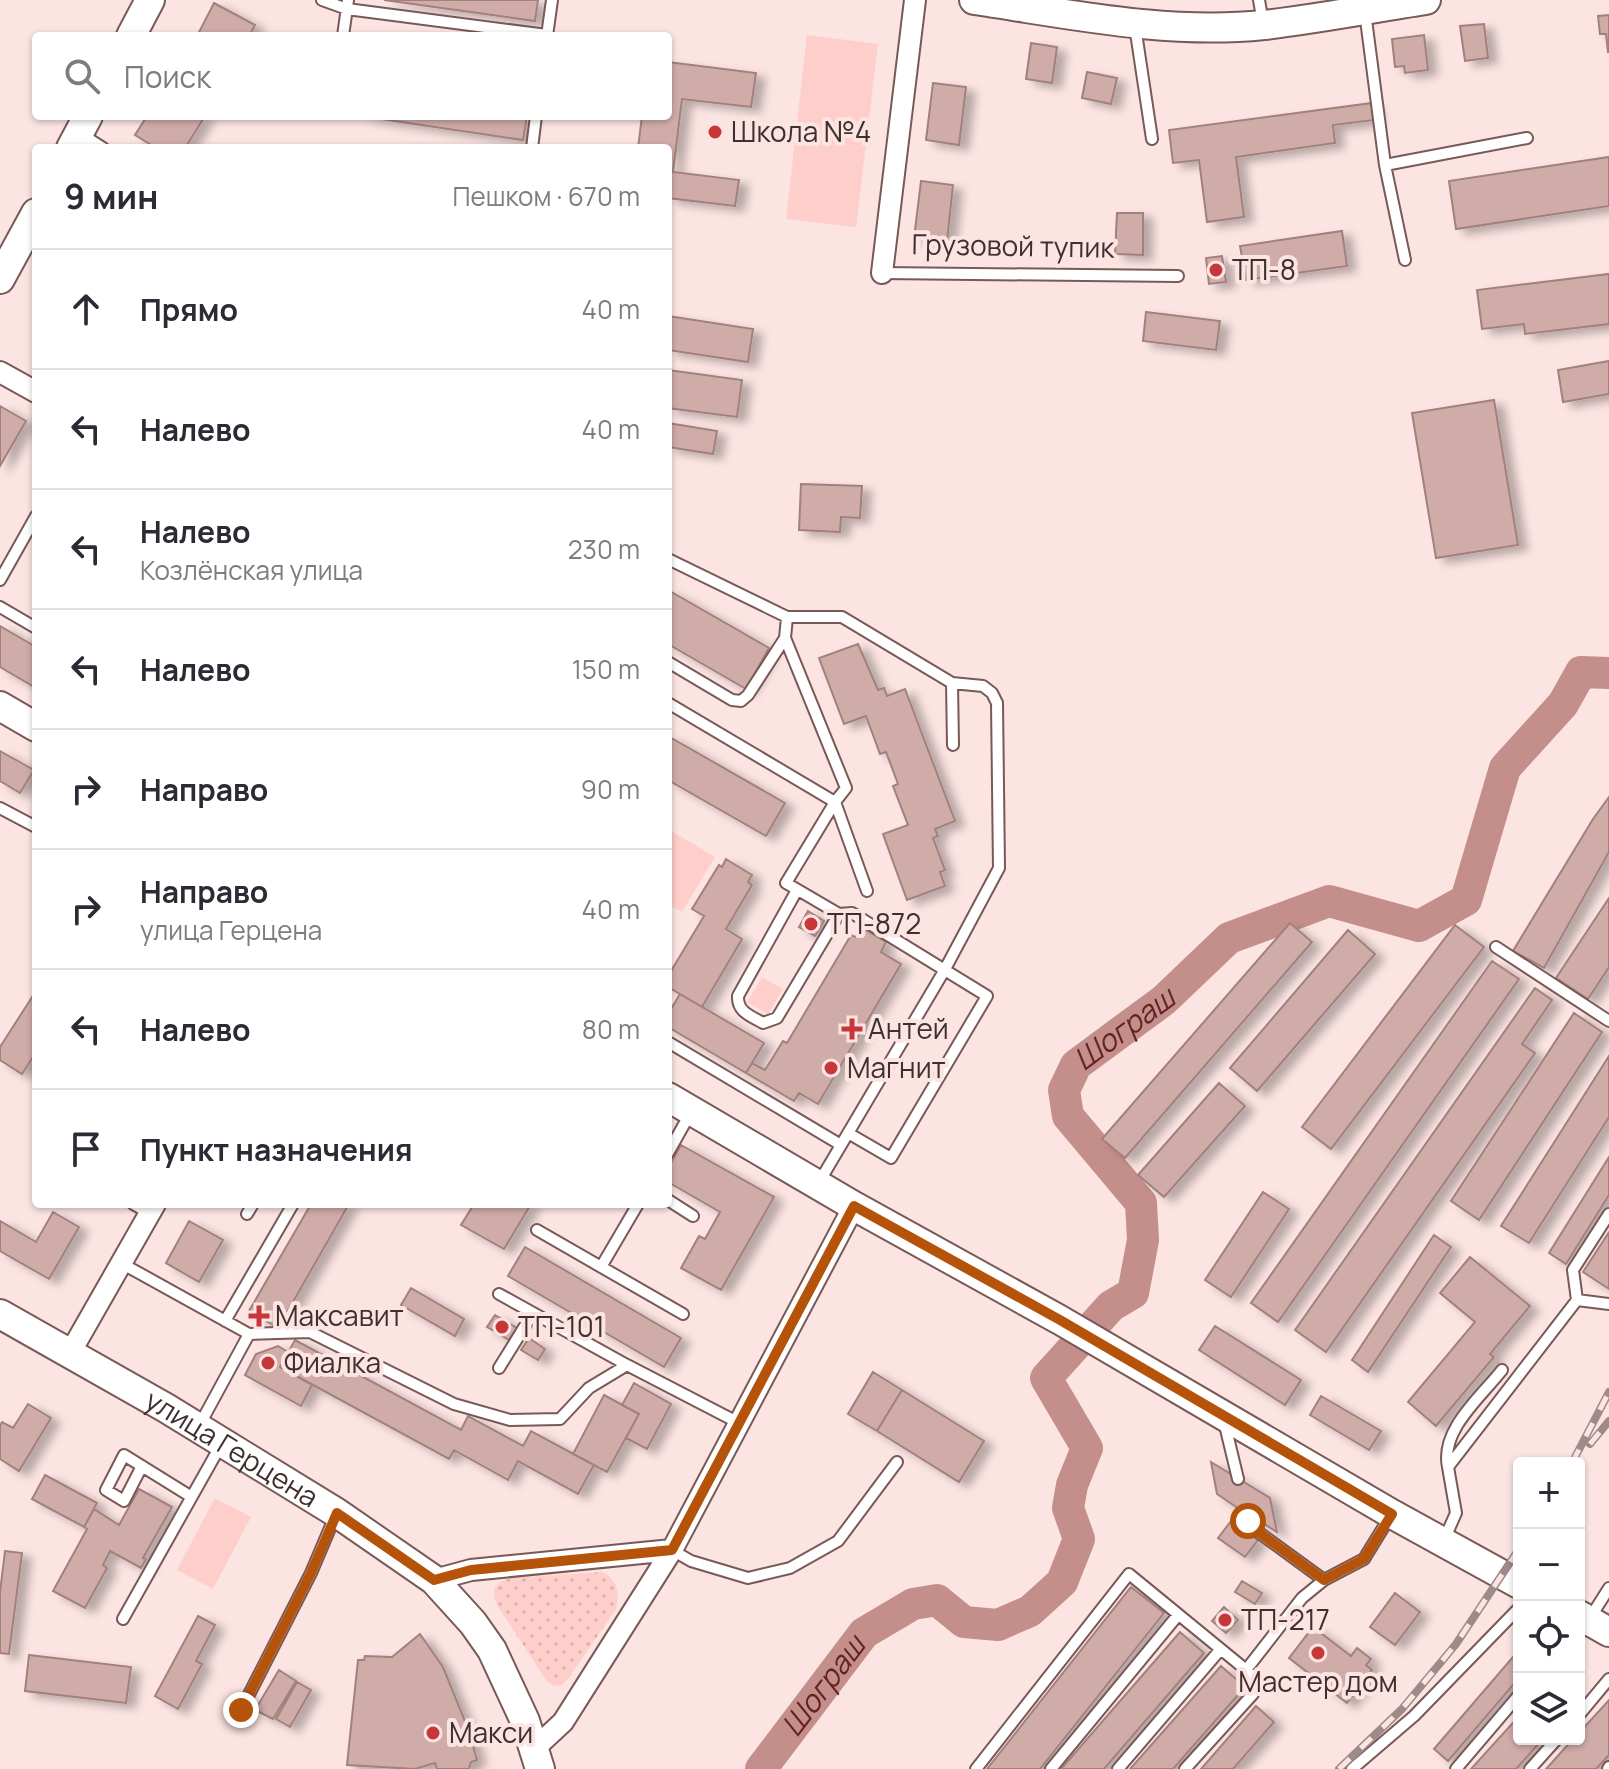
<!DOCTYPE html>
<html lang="ru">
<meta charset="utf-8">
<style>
body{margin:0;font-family:Manrope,sans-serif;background:#f2f2f3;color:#2b2b33}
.controls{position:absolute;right:24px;bottom:24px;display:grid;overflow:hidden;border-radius:8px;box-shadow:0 2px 6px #0004}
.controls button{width:72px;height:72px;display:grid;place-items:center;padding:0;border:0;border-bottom:2px solid #e1e1e2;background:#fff;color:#2b2b33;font:40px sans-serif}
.stop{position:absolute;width:24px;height:24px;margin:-18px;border:6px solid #b45309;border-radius:50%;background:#fff}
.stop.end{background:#b45309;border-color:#fff;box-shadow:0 2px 8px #0008}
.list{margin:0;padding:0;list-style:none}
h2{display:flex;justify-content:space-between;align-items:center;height:104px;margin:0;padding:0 32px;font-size:34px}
h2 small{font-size:26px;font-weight:400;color:#7c7c81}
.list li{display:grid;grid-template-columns:52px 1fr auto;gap:24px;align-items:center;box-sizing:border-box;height:120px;padding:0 32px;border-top:2px solid #e1e1e2}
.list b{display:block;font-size:30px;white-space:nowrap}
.list p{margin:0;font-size:26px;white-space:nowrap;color:#7c7c81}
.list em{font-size:26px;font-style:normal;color:#7c7c81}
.icon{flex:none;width:44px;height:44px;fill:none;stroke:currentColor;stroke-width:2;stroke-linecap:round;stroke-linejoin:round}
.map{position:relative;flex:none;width:1609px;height:1769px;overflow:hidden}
.search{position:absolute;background:#fff;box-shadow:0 2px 6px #0004;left:32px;top:32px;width:640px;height:88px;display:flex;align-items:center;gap:20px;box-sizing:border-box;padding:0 28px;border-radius:8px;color:#7c7c81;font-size:30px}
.panel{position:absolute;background:#fff;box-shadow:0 2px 6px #0004;left:32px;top:144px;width:640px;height:1064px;border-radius:8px}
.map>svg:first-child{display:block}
</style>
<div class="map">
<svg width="1609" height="1769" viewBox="0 0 1609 1769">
<defs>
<pattern id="grass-dots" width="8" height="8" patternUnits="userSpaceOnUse" patternTransform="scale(2)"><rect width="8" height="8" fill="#fececa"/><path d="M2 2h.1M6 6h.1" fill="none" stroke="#dbb1ae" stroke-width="1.8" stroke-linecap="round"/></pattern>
<filter id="shadow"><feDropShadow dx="9" dy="5" stdDeviation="4" flood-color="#0004"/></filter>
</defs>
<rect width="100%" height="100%" fill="#fbe4e2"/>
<path fill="url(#grass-dots)" d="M602,1572c15,6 18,22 14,37l-48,70 -7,6 -7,1 -8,-6 -49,-75 -3,-8 1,-10 7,-6 10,-3z"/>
<path fill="#fececa" d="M807,35l71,9 -22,183 -70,-8z
M668,829l47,28 -33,55 -14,-8z
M762,977l21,12 -15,25 -21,-12z
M215,1498l36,19 -38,72 -36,-19z"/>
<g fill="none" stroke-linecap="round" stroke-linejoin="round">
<path stroke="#c48f8b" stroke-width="32" id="s1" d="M761,1769l103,-136 49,-29 24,-4 27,22 34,3 32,-14 32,-29 17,-43 -11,-31 4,-23 15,-37 -41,-70 65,-72 22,-13 10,-53 -2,-37 -73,-87 -4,-26 12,-25 88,-65 65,-62 100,-37 90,25 47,-26 39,-132 58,-64 18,-32 28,1"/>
</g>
<path fill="#d0aca9" stroke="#a2807d" stroke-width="2" filter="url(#shadow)" d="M384,0h154l-3,21z
M214,3l41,22 -6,11h-52z
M1609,15v37h-1l-2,-18h-6l-2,-18z
M1484,24l4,34 -23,3 -5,-35z
M1424,35l4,35 -23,3 -1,-7 -9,1 -3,-28z
M1031,43l26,4 -5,36 -26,-4z
M668,62l88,11 -5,34 -69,-8 -9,73 66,8 -4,26 -67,-8v-50h-30l4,-32h26z
M1087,72l30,6 -6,26 -29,-6z
M933,83l33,4 -7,58 -33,-5z
M1372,103l2,17 -41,5 2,18 -99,14 8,60 -37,5 -8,-62 -26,3 -4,-33z
M147,116h58l-20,32h-29l-21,-13z
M361,116h166l-4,24z
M1609,157v49l-153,23 -7,-48z
M921,181l32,4 -6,56 -33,-3z
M1117,213h26v42l-28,-1z
M1342,231l5,35 -101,14 -6,-34z
M1222,256l4,26 -17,2 -3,-26z
M1609,274v50l-84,10 -1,-10 -42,5 -5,-39z
M1146,312l74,9 -4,29 -73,-9z
M668,316l85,13 -5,33 -80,-12z
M1609,361v33l-46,8 -5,-32z
M668,370l74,10 -5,37 -69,-9z
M1494,400l24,145 -82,13 -24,-145z
M0,406l26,15 -26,45z
M668,423l49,8 -4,23 -45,-7z
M801,484l61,2 -2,32 -19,-1 -1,15 -41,-2z
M668,590l101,58 -23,41 -78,-45z
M0,626l36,21v41l-36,-21z
M858,644l20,46 6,-2 3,8 18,-7 50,132 -20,8 3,7 -5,2 12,32 -5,2 5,14 -38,14 -24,-66 25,-9 -15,-39 5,-2 -12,-32 -6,2 -14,-38 -22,8 -25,-66z
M668,736l117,67 -19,33 -98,-56z
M0,751l34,19 -14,23 -20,-12z
M1609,797v55l-65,116 -31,-17 80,-132z
M726,859l26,16 -4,7 4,3 -26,44 16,10 -40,68 -34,-20v-11l36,-60 -12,-7 27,-44 3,2z
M1609,898v69l-21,32 -32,-21z
M808,911l16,10 -9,15 -16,-9z
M1290,923l22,19 -187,216 -23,-19z
M1455,925l29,22 -153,202 -29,-22z
M861,927l25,15 -5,10 20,12 -83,140 -19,-11 -5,8 -48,-28 6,-10 13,7 18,-29 4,2 64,-108 4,2z
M1348,930l27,24 -118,137 -27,-23z
M1492,961l27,18 -241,343 -27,-19z
M1535,988l17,12 -30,44 13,9 -209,299 -31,-22z
M34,994l2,2v56l-14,22 -22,-14v-13z
M680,994l84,49 -18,30 -78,-46v-13z
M1574,1013l28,19 -123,188 -28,-19z
M1609,1056v61l-80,126 -28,-17z
M1219,1083l26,23 -81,91 -26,-22z
M681,1145l93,52 -53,93 -40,-22 18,-32 6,3 15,-27 -52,-30v-14z
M1609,1157v38l-43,69 -17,-11z
M1263,1192l26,17 -58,88 -26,-17z
M311,1204h38l-71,124 -29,-17z
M474,1204h57l-27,45 -43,-24z
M53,1212l26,15 -30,52 -49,-28v-30l36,21z
M189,1221l34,19 -24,42 -33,-19z
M1609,1232v57l-26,-17z
M1434,1235l17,12 -83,125 -16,-12z
M525,1247l156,91 -17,29 -156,-91z
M1470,1257l60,49 -40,48 4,3 -58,69 -28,-24 67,-80 -35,-29z
M411,1288l53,31 -9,17 -54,-31z
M495,1315l22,13 -8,12 -22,-13z
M1215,1326l86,54 -16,25 -86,-55z
M529,1338l16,11 -7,11 -17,-10z
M295,1340l166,90 7,-14 55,30 8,-15 63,34 -16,29 -60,-33 -10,19 -54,-30 -5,9 -169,-92z
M278,1346l10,6 -8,15 32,18 -11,21 -56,-31 11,-21z
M873,1372l29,18 -25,41 -29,-17z
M634,1383l37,21 -24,45 -21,-11 13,-24 -17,-9z
M902,1390l82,51 -25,41 -82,-51z
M604,1395l35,19 -32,58 -34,-18z
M1321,1396l60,35 -12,19 -59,-35z
M28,1404l23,14 -32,53 -19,-12v-33l2,-4 11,6z
M1211,1462l59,36 7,34 -26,-16 -8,13 -5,-4 7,-12 -28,-19z
M45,1475l52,28 -13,24 -52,-28z
M139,1489l33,18 -29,51 3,1 -5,9 -31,-17 -7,14 4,3 -22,40 -32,-17 34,-62 -3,-2 10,-18 25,16z
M1231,1521l27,19 -13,17 -27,-19z
M5,1551l17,2 -13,101 -9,-1v-61z
M1242,1581l20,12 -7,11 -20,-12z
M1131,1587l33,26 -124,156h-53z
M1395,1593l25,19 -25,33 -25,-18z
M1224,1607l14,13 -12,13 -14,-12z
M198,1616l17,9 -19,36 6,3 -24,45 -23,-13z
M1313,1627l38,29 6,-8 14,11 -5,6 6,5 -25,33 -58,-45z
M1180,1632l24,21 -100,116h-43z
M420,1634l23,33 26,64 8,29 -6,2 -2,7h-32l-2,-6 -20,6 -68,-4 11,-105h6l1,-4 27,1z
M1519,1650v28l-71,83 -14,-12z
M29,1655l102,12 -5,36 -101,-12z
M1221,1666l24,21 -72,82h-43z
M279,1670l17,11 -23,38 -18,-9z
M297,1682l14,8 -21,37 -14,-8z
M1609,1700v55l-13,14h-50l27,-30h6v-6z
M1256,1706l18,16 -41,47h-32z
M1519,1716v23h24l-27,30h-45z"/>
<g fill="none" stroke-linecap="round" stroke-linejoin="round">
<g stroke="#785956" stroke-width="14">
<path id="lane" d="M322,0l25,9 200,26
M1259,0l4,23
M1365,12l20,153 142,-27
M1135,26l17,113
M343,36l5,-36
M547,36l5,-36
M81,134l22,14
M532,148l4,-32
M1385,165l20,95
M882,273l296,3
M668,559l119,58 -2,21 -37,57 -7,6 -9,-1 -64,-38
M0,580l36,-64
M0,607l36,21
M787,617h55l110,66 31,3 9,7 5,10 2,165 -55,103 -126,213
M785,638l61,150 -11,14 -49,81 53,31 13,-1 135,83 -96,162 -43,-25
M952,683l1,62
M668,703l167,99 32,89
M0,808l36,19
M797,890l-59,106c-1,16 13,20 25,27l14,-5 62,-104
M1496,947l113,74
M668,1042l173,103
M668,1153l23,-41
M668,1200l25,16
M133,1204l16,9
M247,1214l6,-10
M537,1230l146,84
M121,1263l128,71 61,-2 144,72 56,16 50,-1 29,-31 38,-23 112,58
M601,1267l37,-63
M499,1294l128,71
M1577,1300l32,4
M225,1321l68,-117
M499,1368l34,-55
M1224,1421l14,58
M199,1426l50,-92
M142,1466l-18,35 -18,-11 18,-35 66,41
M1448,1467c-8,-37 33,-70 54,-97
M1248,1521l2,5 74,54 40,-21 27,-44
M1444,1540l12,-27 -8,-46 129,-167 -4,-30 36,-56
M672,1550l19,11 57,17 42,-10 48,-27 59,-79
M1590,1618l19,-30
M123,1619l99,-176
M1246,1670l56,-72 22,-18
M241,1710l70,-137 25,-59
M1579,1715l30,-36
M976,1769l153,-195 127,104 -3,16 -68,75
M1051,1769l127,-154
M1118,1769l102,-119
M1352,1769l62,-53 105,-108
M1456,1769l63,-74
M1530,1769l27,-30
M1608,1769l1,-2"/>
</g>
<g stroke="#785956" stroke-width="24">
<path id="street" d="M882,273l33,-273
M0,372l36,20
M70,1353l85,-149
M434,1580l37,-10 201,-20
M535,1748l28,-26 109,-172 182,-344"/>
</g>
<g stroke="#785956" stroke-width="32">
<g id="secondary">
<path d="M974,0c96,14 193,35 290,25 54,-6 109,-17 162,-25"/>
<path d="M131,36l19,-36"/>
<path d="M71,148l17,-32"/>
<path d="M0,279l36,-66"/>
<path d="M0,706l36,21"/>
<path d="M668,1097l186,109 206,114 332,194 127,70"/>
<path id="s2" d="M0,1314l166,94 171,105 97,67 39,43 19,27 33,71 15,48"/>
<path d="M1579,1615l30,17"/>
</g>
</g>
<use href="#lane" stroke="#fff" stroke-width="10"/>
<use href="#street" stroke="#fff" stroke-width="20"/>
<use href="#secondary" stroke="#fff" stroke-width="28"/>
<g stroke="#9e8b89" stroke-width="8">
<path id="rail" d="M1590,1444l19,-23
M1572,1463l37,-71
M1339,1769l63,-60 54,-65 63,-95"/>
</g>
<use href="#rail" stroke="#fbe4e2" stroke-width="5" stroke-dasharray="15" stroke-linecap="butt"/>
</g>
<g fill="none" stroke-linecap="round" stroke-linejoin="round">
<path stroke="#b45309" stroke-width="10" d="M241,1710l70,-137 26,-60 97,67 37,-10 201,-20 182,-344 206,114 332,194 -28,45 -40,21 -74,-54 -2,-5"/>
</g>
<g fill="#c6373a" stroke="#fbe4e2" stroke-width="3">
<circle cx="715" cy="132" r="8"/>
<circle cx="1216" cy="270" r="8"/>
<circle cx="811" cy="924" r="8"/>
<path d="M848 1017h8v8h8v8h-8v8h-8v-8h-8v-8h8z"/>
<circle cx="831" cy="1068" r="8"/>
<path d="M255 1304h8v8h8v8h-8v8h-8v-8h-8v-8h8z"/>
<circle cx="502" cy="1327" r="8"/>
<circle cx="268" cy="1363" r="8"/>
<circle cx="1225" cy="1620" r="8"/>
<circle cx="1318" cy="1653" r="8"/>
<circle cx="433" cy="1733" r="8"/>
</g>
<g text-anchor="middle" stroke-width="8" stroke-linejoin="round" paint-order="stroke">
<g font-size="28" fill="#3f302f" stroke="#fbe4e2" text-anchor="start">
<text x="731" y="142">Школа №4</text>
<text x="1232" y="280">ТП-8</text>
<text x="827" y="934">ТП-872</text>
<text x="868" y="1039">Антей</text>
<text x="847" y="1078">Магнит</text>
<text x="275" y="1326">Максавит</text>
<text x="518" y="1337">ТП-101</text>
<text x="284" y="1373">Фиалка</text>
<text x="1241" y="1630">ТП-217</text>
<text x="1318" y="1692" text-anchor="middle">Мастер дом</text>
<text x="449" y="1743">Макси</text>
</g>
<g font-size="28" fill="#3f302f" stroke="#fbe4e2">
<text transform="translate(1013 246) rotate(1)" y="10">Грузовой тупик</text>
<text dy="10" stroke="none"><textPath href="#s2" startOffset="268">улица Герцена</textPath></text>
</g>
<g font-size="30" font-style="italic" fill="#642322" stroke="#fbe4e2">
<text dy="10" stroke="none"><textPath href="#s1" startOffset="1064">Шограш</textPath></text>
<text dy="10" stroke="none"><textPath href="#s1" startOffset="104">Шограш</textPath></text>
</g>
</g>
</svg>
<div class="controls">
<button>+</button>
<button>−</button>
<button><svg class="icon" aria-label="locate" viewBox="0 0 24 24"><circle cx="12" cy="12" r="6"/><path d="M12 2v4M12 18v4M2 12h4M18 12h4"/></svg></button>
<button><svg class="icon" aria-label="layers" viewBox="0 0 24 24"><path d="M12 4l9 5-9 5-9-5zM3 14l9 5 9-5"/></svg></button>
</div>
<div class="stop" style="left:1248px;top:1521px"></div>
<div class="stop end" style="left:241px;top:1710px"></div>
<div class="search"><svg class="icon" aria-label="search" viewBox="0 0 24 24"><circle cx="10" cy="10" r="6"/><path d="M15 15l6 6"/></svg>Поиск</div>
<section class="panel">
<h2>9 мин<small>Пешком · 670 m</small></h2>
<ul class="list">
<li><svg class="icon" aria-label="ahead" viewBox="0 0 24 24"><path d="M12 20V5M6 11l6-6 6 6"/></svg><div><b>Прямо</b></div><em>40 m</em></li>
<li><svg class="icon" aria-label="left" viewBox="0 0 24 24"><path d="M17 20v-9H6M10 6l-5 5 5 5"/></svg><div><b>Налево</b></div><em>40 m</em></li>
<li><svg class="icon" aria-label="left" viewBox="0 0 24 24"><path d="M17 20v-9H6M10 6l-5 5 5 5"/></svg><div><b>Налево</b><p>Козлёнская улица</p></div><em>230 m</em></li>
<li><svg class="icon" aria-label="left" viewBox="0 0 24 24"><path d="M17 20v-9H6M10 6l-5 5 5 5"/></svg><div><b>Налево</b></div><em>150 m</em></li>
<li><svg class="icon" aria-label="right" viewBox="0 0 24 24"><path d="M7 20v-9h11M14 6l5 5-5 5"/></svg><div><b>Направо</b></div><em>90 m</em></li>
<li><svg class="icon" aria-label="right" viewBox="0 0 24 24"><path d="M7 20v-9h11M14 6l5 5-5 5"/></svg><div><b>Направо</b><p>улица Герцена</p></div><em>40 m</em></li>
<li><svg class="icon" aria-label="left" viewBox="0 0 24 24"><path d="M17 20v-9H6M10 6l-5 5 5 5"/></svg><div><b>Налево</b></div><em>80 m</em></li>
<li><svg class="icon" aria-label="arrive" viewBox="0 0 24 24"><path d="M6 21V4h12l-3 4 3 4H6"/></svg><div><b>Пункт назначения</b></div></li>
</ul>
</section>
</div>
